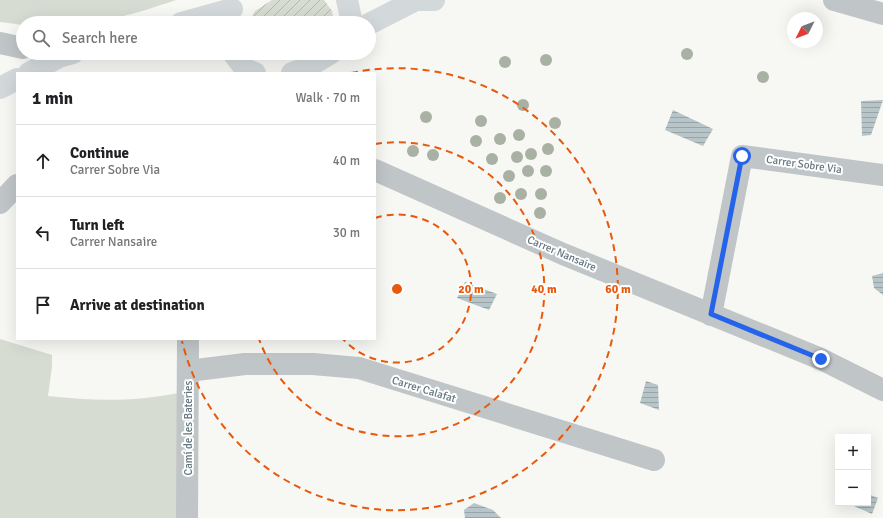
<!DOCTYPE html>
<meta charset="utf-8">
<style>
body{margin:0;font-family:Signika,sans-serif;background:#f2f2f2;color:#202124}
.controls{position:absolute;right:12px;bottom:12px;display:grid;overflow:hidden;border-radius:0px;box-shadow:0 4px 16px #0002}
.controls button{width:36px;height:36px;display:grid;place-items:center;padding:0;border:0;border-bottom:1px solid #e0e0e0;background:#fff;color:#202124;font:20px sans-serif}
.compass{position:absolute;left:787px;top:12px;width:36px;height:36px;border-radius:50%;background:#fff;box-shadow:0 4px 16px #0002;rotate:228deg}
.stop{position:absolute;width:12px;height:12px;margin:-9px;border:3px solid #2563eb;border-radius:50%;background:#fff}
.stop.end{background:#2563eb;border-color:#fff;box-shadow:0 1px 4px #0008}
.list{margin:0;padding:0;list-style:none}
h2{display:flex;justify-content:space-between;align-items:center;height:52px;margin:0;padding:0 16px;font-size:17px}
h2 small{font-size:13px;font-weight:400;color:#757577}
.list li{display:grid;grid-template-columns:26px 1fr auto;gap:12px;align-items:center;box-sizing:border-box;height:72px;padding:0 16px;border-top:1px solid #e0e0e0}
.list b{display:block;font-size:15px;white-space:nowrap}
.list p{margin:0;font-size:13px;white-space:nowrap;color:#757577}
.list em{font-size:13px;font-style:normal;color:#757577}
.icon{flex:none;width:22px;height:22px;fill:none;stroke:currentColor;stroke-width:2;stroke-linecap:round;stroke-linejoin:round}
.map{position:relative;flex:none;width:883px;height:518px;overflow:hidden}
.search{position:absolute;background:#fff;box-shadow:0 4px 16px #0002;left:16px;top:16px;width:360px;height:44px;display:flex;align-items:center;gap:10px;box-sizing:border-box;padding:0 14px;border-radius:22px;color:#757577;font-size:15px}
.panel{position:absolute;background:#fff;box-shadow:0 4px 16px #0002;left:16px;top:72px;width:360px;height:268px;border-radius:0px}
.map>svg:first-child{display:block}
</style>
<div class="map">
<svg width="883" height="518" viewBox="0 0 883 518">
<defs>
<pattern id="garden-furrows" width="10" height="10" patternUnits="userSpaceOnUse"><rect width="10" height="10" fill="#d7dcd3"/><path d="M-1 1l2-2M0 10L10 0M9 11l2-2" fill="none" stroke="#b2b7b0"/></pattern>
<pattern id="water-rules" width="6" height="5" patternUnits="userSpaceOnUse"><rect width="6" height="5" fill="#b7c5c8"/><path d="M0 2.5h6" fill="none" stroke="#98a5a8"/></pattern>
</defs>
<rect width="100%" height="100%" fill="#f7f7f4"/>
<path fill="#d7dcd3" d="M0,0h176c-21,7 -44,15 -66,19 -29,4 -58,4 -87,4v2l-23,-3z
M0,339l52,16v12l-4,29c45,5 86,6 130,-3v125h-178z"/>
<path fill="url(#garden-furrows)" d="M272,0h52l8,11 2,12h-86l7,-12z
M261,53h43l-19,4z"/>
<path fill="url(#water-rules)" d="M883,100l-12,35 -9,1 -1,-35z
M673,110l40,19 -10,17 -38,-16z
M883,273v22l-9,-7 -2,-12z
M465,282l32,12 -8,16 -32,-12z
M646,381l12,4 1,25 -19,-7z
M868,494l10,4 -6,16 -25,-11h21z
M474,503l19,7 8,8h-36l-1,-8z"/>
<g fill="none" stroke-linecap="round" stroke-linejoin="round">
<path stroke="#c0c5c8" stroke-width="22" d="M834,0l49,14
M0,43l23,5
M375,170l188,84 258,105 62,31
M0,203l17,-18
M711,315l31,-159 141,19
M188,371l57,-7h68l46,4 295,92
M187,518l1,-179"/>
<path stroke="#d3d9db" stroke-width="22" d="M347,0l5,23
M406,0h28
M181,23l51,-14
M369,24l45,-23
M233,53l12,16 10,4
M29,73l30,-16 14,-4
M292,73l14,-5 25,-15
M0,88l17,-9"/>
</g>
<g fill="#a8b1a3">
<circle cx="687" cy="54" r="6"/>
<circle cx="546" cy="60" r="6"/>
<circle cx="505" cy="62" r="6"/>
<circle cx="763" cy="77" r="6"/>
<circle cx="523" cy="105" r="6"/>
<circle cx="426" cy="117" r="6"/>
<circle cx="481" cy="121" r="6"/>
<circle cx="555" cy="123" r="6"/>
<circle cx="519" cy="135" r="6"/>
<circle cx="500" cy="139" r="6"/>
<circle cx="476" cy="141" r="6"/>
<circle cx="548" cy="149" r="6"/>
<circle cx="413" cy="151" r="6"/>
<circle cx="531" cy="154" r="6"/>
<circle cx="433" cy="155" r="6"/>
<circle cx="517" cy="157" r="6"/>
<circle cx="492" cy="159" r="6"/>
<circle cx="528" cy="171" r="6"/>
<circle cx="546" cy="171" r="6"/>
<circle cx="509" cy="176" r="6"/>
<circle cx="521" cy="194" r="6"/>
<circle cx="541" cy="194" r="6"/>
<circle cx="500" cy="198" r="6"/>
<circle cx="540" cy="213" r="6"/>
</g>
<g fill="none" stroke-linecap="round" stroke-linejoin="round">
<path stroke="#2563eb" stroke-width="5" d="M742,156l-31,158 110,45"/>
</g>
<g fill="none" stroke="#e8590c" stroke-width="2" stroke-dasharray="7 5">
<path d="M375 218A74 74 0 1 1 343 339"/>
<path d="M375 144A147 147 0 1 1 259 339"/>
<path d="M351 73A221 221 0 1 1 182 341"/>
</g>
<g text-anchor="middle" stroke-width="4" stroke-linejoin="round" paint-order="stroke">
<g font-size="11" fill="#62767f" stroke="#fff">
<text transform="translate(804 164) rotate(8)" y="4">Carrer Sobre Via</text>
<text transform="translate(562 253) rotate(23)" y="4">Carrer Nansaire</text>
<text transform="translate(424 389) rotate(17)" y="4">Carrer Calafat</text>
<text transform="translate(188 428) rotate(-90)" y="4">Camí de les Bateries</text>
</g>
</g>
<circle cx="397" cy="289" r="6" fill="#e8590c" stroke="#fff" stroke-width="2"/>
<g font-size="12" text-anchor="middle" font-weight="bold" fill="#e8590c" stroke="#fff" stroke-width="4" stroke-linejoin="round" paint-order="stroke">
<text x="471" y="293">20 m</text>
<text x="544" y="293">40 m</text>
<text x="618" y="293">60 m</text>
</g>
</svg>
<div class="controls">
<button>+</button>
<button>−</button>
</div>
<svg class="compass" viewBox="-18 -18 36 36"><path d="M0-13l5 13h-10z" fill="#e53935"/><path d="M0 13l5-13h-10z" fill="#757577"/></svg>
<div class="stop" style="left:742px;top:156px"></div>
<div class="stop end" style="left:821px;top:359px"></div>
<div class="search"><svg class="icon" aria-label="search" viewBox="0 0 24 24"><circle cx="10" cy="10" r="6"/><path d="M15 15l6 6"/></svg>Search here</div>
<section class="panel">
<h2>1 min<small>Walk · 70 m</small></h2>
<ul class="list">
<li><svg class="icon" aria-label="ahead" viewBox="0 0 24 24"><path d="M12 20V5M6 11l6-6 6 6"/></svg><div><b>Continue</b><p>Carrer Sobre Via</p></div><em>40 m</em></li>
<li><svg class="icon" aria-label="left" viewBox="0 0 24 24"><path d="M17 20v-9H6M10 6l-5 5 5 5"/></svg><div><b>Turn left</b><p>Carrer Nansaire</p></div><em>30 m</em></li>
<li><svg class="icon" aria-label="arrive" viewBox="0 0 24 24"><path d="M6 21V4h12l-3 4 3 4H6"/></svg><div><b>Arrive at destination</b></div></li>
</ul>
</section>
</div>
